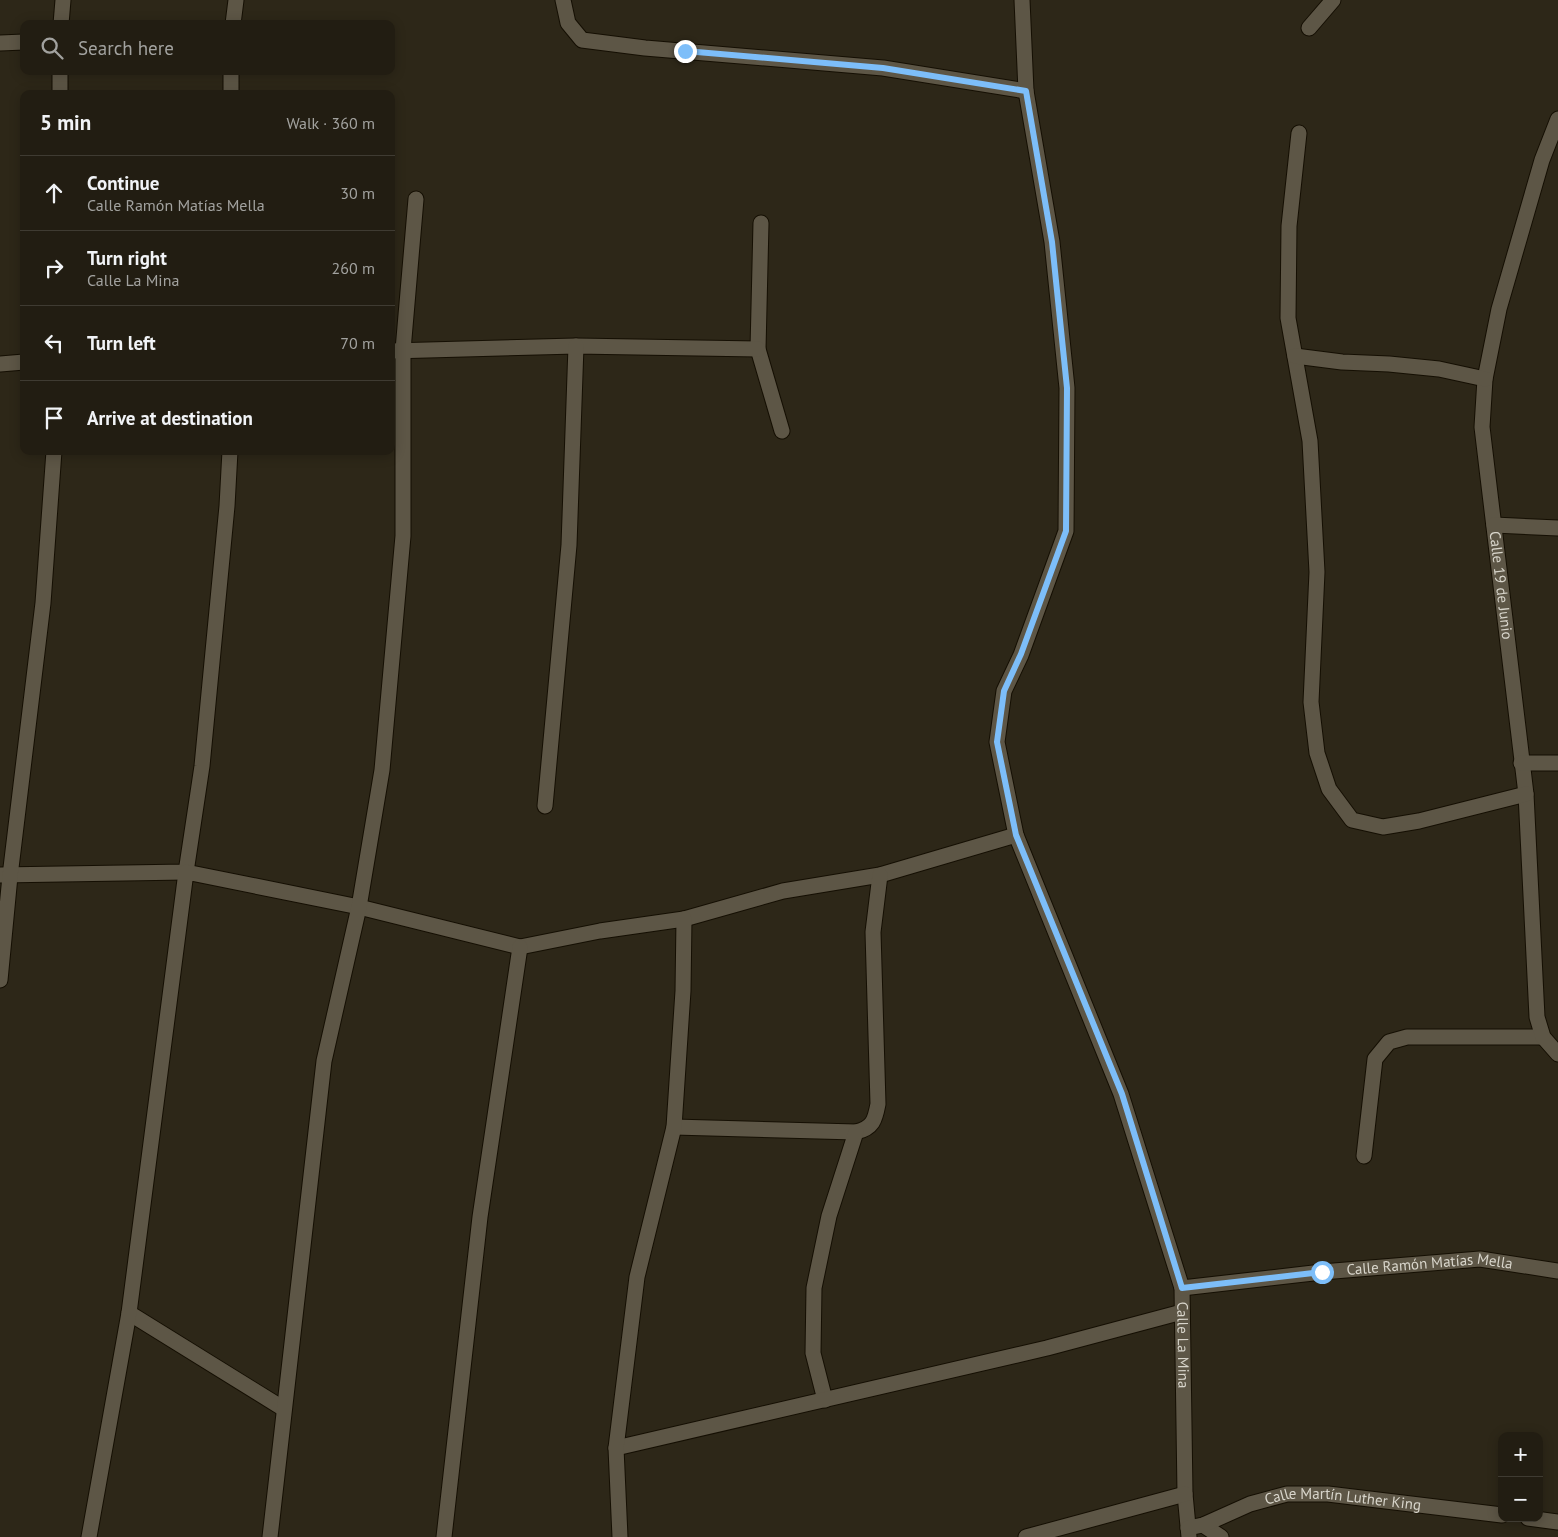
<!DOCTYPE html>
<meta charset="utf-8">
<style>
body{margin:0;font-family:"PT Sans",sans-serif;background:#2e2a20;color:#f1f3f6}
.controls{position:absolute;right:15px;bottom:15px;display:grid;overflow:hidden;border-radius:10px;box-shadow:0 2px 12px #0003}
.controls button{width:45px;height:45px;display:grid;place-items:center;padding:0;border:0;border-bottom:1px solid #3f3b32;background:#221d12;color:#f1f3f6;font:25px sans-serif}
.stop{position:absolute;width:15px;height:15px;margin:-11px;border:4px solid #7dbef9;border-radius:50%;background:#fff}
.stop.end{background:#7dbef9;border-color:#fff;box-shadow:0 1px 5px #0008}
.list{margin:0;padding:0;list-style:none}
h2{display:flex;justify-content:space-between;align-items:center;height:65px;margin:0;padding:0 20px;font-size:21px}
h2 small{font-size:16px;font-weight:400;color:#a2a29f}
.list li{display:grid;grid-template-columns:32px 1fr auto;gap:15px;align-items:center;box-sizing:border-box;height:75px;padding:0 20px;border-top:1px solid #3f3b32}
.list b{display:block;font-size:19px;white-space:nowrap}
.list p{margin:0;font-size:16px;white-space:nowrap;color:#a2a29f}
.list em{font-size:16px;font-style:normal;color:#a2a29f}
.icon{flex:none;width:28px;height:28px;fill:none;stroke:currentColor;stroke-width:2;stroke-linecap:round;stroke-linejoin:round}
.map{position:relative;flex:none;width:1558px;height:1537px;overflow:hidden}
.search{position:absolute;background:#221d12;box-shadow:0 2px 12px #0003;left:20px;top:20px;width:375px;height:55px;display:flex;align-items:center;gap:12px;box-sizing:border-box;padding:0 18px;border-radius:10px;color:#a2a29f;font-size:19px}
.panel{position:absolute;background:#221d12;box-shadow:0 2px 12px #0003;left:20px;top:90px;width:375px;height:365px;border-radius:10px}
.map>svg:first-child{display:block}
</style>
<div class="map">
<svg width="1558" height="1537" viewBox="0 0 1558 1537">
<rect width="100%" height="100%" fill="#2d2718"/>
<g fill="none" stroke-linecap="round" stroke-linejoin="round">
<g stroke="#150f03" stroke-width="17">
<path id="lane" d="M1364,1156l11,-97 14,-17 18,-5h136"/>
</g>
<g stroke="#150f03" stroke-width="17">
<g id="street">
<path d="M563,0l5,23 14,17 63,8 238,20 143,23"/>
<path id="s1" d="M1022,0l4,91 26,151 15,146 -1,143 -45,124 -17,36 -7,51 19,93 105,259 61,194 3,206 4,43"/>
<path d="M61,24l2,-24"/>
<path d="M233,24l3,-24"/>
<path d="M1309,28l24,-28"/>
<path d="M0,43l24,-1"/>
<path d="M60,71v23"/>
<path d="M231,94v-23"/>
<path id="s2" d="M1558,119l-16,41 -43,149 -14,70 -3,48 44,367 11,223 6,20 15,17"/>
<path d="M1299,133l-10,93 -1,92 22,123 7,131 -6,130 6,51 12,36 23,31 31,7 36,-6 107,-27"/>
<path d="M761,223l-3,126 24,82"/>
<path d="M391,351l185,-5 182,3"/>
<path d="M1295,356l47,6 47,2 50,5 46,10"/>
<path d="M0,364l24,-2"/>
<path d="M1494,525l64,3"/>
<path d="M1521,763h37"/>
<path d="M545,806l24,-261 7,-199"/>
<path d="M0,875l186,-3 16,-106 25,-260 3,-55"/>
<path d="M684,919l99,-28 97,-16 136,-40"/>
<path d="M0,980l10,-104 33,-273 11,-152"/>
<path d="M674,1127l182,5c17,-4 19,-12 22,-28l-5,-172 7,-57"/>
<path id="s3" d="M1182,1288l140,-16 158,-13 78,12"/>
<path d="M129,1313l155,96"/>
<path d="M825,1400l-12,-47 1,-65 15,-72 27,-84"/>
<path d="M616,1448l431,-100 135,-36"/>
<path d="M1528,1518l30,4"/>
<path d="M1203,1525l18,12"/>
<path id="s4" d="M1188,1528l15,-3 47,-21 37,-10h41l174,21"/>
<path d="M89,1537l40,-224 57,-441 173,35 161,40 80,-16 84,-12 -1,72 -9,136 -37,150 -21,171 4,89"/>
<path d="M270,1537l54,-476 35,-154 23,-137 21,-234v-186l13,-151"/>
<path d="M444,1537l36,-320 40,-270"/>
<path d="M1026,1537l159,-43"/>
</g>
</g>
<use href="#lane" stroke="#5d5646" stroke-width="15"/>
<use href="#street" stroke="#5d5646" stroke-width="15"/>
</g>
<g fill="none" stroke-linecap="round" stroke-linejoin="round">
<path stroke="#7dbef9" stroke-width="6" d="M685,51l198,17 143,23 26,151 15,146 -1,143 -45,123 -17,37 -7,51 19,93 106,259 60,194 140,-16"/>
</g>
<g text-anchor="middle" stroke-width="4.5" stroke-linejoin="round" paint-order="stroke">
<g font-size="15" fill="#d8d5cb" stroke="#2d2718">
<text dy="5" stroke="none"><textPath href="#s2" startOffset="478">Calle 19 de Junio</textPath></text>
<text dy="5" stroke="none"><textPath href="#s3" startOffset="249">Calle Ramón Matías Mella</textPath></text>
<text dy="5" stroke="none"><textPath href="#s1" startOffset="1392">Calle La Mina</textPath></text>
<text dy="5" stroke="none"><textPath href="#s4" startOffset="161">Calle Martín Luther King</textPath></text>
</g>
</g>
</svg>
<div class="controls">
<button>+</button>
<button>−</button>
</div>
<div class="stop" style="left:1322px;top:1272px"></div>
<div class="stop end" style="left:685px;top:51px"></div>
<div class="search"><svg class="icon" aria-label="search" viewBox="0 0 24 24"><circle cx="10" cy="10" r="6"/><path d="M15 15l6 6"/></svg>Search here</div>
<section class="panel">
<h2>5 min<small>Walk · 360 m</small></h2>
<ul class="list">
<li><svg class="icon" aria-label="ahead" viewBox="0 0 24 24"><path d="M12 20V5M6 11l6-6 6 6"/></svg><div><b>Continue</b><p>Calle Ramón Matías Mella</p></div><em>30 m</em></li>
<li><svg class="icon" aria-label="right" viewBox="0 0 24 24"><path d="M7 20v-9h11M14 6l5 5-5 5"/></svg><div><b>Turn right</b><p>Calle La Mina</p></div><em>260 m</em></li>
<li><svg class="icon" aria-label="left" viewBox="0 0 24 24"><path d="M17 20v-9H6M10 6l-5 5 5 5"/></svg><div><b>Turn left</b></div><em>70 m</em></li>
<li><svg class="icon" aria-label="arrive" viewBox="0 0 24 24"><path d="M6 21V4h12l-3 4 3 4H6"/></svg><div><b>Arrive at destination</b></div></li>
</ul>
</section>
</div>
